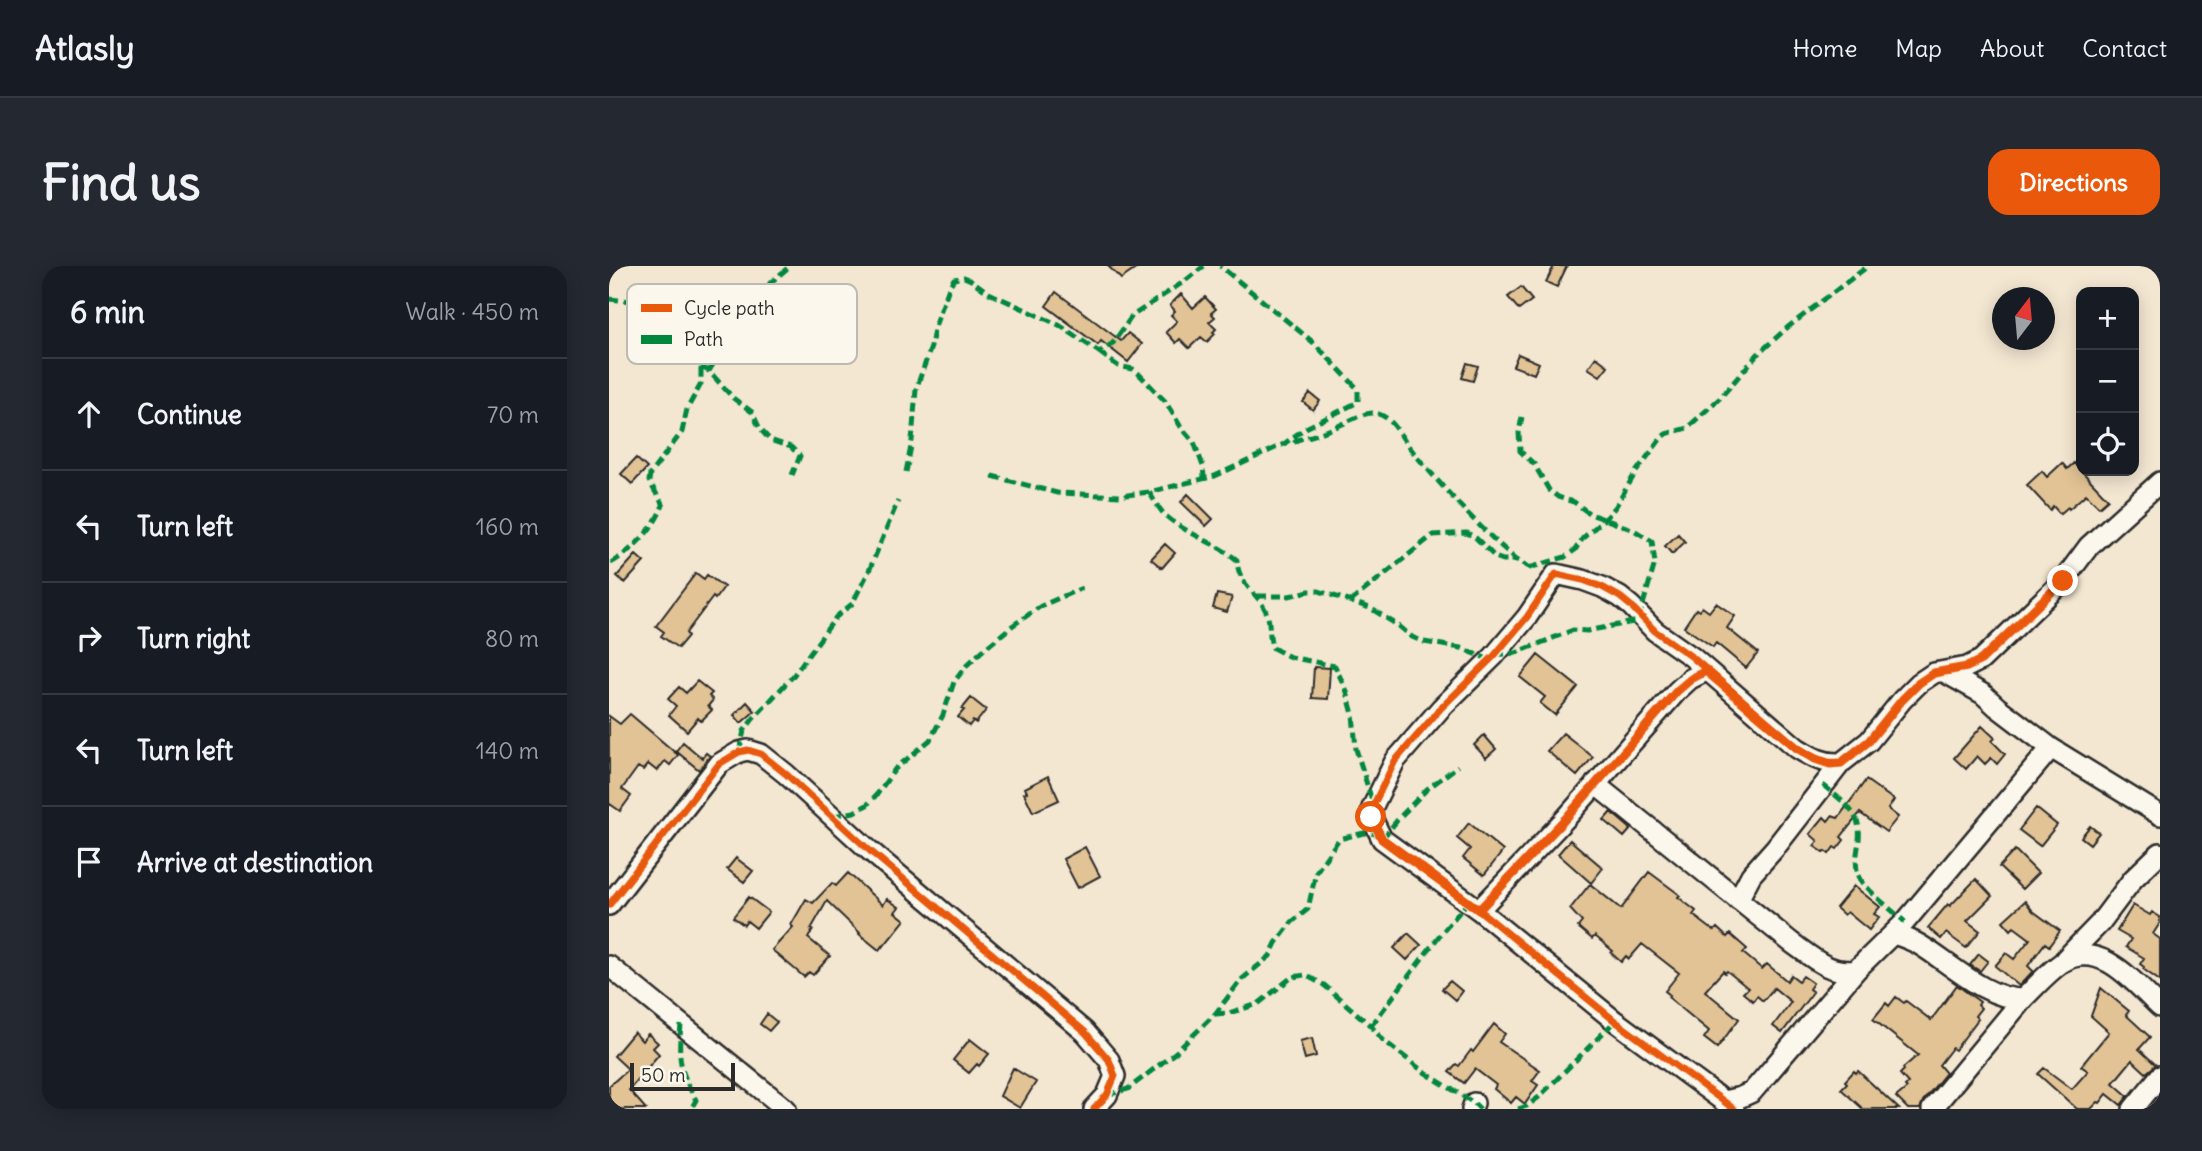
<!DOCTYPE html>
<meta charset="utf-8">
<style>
body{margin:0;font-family:Delius,sans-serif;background:#242831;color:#f1f3f6}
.controls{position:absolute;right:21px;top:21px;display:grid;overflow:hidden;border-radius:14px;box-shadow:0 4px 18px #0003}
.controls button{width:63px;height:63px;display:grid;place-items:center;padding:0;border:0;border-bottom:2px solid #363941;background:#171b24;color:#f1f3f6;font:35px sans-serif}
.compass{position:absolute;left:1383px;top:21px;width:63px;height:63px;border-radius:50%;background:#171b24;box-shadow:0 4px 18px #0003;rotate:16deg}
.scale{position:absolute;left:21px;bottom:18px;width:105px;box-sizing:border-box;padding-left:7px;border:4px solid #2b2b2b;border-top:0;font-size:19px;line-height:24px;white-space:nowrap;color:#2b2b2b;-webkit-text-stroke:5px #fbf7ec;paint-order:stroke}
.stop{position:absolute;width:21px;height:21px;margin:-16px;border:5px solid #ea580c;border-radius:50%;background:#fff}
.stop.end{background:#ea580c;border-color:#fff;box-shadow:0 2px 7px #0008}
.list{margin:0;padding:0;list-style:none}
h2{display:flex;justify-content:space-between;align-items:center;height:91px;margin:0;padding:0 28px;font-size:30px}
h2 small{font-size:23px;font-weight:400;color:#9ea1a6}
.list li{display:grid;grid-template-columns:46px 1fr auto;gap:21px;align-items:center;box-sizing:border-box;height:112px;padding:0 28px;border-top:2px solid #363941}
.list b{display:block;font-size:26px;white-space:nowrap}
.list em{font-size:23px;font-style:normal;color:#9ea1a6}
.icon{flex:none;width:38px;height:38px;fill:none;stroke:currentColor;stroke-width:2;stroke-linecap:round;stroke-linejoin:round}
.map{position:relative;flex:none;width:1551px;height:843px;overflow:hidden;border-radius:21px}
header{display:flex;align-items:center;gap:42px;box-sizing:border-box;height:98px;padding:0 35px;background:#171b24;border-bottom:2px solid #363941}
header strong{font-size:33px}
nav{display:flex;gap:38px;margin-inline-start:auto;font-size:24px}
.intro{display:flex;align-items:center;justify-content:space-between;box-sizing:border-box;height:168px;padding:0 42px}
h1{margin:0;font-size:49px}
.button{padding:18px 32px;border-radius:21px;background:#ea580c;color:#fff;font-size:24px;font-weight:700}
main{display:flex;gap:42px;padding:0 42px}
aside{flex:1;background:#171b24;border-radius:21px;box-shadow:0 4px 18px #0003}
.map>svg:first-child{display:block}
</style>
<header>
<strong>Atlasly</strong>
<nav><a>Home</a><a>Map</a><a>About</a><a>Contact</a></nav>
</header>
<div class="intro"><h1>Find us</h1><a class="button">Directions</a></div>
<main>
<aside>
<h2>6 min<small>Walk · 450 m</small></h2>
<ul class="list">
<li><svg class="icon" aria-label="ahead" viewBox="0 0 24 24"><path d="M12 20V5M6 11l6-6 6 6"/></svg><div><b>Continue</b></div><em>70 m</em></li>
<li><svg class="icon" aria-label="left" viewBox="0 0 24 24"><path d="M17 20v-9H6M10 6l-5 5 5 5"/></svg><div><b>Turn left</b></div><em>160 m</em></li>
<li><svg class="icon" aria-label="right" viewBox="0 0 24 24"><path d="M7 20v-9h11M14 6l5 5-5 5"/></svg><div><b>Turn right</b></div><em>80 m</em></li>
<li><svg class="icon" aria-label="left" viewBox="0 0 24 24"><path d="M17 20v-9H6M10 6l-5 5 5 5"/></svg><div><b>Turn left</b></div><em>140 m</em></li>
<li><svg class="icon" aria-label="arrive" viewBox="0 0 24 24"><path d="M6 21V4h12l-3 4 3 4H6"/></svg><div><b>Arrive at destination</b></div></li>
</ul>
</aside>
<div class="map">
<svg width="1551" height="843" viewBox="0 0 1551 843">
<rect width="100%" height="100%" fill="#f4e7d2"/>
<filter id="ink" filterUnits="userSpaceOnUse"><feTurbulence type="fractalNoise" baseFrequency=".0143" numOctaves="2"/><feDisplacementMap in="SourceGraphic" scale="14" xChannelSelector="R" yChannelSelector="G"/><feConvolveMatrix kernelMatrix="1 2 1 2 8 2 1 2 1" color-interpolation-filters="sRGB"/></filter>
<g filter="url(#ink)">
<path fill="#e2c395" stroke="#2b2b2b" stroke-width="2" d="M499,0h32l-19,13z
M945,0h13l-10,21 -11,-5z
M912,21l11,13 -13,10 -11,-13z
M447,26l65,49 7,-8 14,11 -14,18 -27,-21 -3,4 -52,-39z
M572,28l12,14 12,-11 11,12 -5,4 4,4 -6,5 7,7 -3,3 2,2 -8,8 -6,-5 -12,11 -9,-9 -4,4 -10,-11 11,-11 -6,-6 4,-4 -5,-6z
M909,88l21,9 -5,11 -21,-8z
M987,91l12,9 -8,10 -12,-8z
M858,97l11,3 -5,15 -11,-3z
M701,127l10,8 -7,9 -10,-8z
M27,192l11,10 -15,16 -11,-10z
M1453,197l5,6 7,-6 34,36 -9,8 -13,-13 -17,15 -1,-2 -8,7 -7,-8 -3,4 -23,-25 15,-14 5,6z
M579,228l25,25 -7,7 -25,-24z
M1069,268l7,8 -13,12 -7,-8z
M556,278l10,9 -13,15 -11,-9z
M27,289l8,7 -19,21 -8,-7z
M87,307l8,6 3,-4 17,12 -9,12 -2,-2 -27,36 2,3 -10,12 -17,-12 3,-4 -8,-6z
M608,328l15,3 -5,15 -14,-4z
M1107,337l19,13 -8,12 31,25 -12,15 -30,-25 -3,4 -29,-20 12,-18 3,2 3,-4 7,5z
M929,389l40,32 -23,28 -15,-12 5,-6 -25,-20z
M705,401l16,1 -2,31 -16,-1z
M88,415l15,12 -3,3 4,4 -5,6 4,4 -11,11 -3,-3 -11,13 -18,-16 7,-9 -8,-7 11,-12 7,6z
M362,432l15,12 -10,13 -3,-2 -4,5 -11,-9 6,-7 -2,-1z
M138,436l8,9 -14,12 -7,-8z
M21,448l48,41 -8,10 -5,-4 -8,10 -9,-7 -5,6 -5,-3 -16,22 9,7 -11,15 -10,-7 -1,1v-89l11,8z
M1373,460l13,12 -3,3 13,13 -8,10 -6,-6 -6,6 -8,-8 -11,13 -12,-11z
M954,467l30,24 -16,19 -30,-25z
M875,469l12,14 -10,9 -12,-13z
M74,476l19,16 4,-5 4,3 -11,14 -23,-19z
M439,510l11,24 -26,12 -9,-19 3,-1 -2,-4z
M1257,514l28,20 -6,9 10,8 -12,15 -26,-19 -19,24 3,3 -7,9 -3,-2 -5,7 -4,-3 -2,1 -9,-6 4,-5 -8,-7 14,-17 4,4 4,-5 6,2z
M1427,542l21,17 -17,21 -21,-16z
M1002,546l20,17 -7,8 -20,-17z
M860,557l34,28 -19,24 -21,-17 7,-9 -13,-11z
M1481,560l9,7 -9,11 -9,-7z
M961,574l33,28 -12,15 -33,-29z
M476,581l15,29 -22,12 -15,-29z
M1406,584l23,23 -16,16 -23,-22z
M127,592l17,13 -9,11 -17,-13z
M1040,606l31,23 -2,2 18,14 -3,4 21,16 3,-3 10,9 3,-3 17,15 -4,4 19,16 5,-5 20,17 4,-6 8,6 4,-5 10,7 -4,6 4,3 -31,41 -9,-7 18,-24 -17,-14 -11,13 -6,-5 -4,5 -10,-8 5,-5 -21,-17 -2,2 -2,-2 -18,20 34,28 -22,29 -13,-10 5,-7 -41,-34 2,-2 -5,-4 14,-18 -37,-29 -13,15 -3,-3 -5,6 -10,-9 2,-2 -18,-15 -3,3 -14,-12 4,-5 -12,-13 20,-25 31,25z
M239,607l35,32 4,-6 12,8 -4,5 10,8 -22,27 -1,-1 -3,4 -20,-16 1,-1 -33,-32 -16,28 2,1 -5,8 22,18 -17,19 -4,-3 -5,5 -32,-27 21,-23 -2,-2 15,-26 7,4 19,-20 4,3z
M1367,613l16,17 -25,25 13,10 -14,17 -20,-15 -5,6 -13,-11 20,-24 2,2z
M1245,620l26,21 -6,7 5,3 -10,13 -22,-18 -3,3 -8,-7z
M140,631l20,15 -13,16 -9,-7 -3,4 -11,-8z
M1416,635l8,10 27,20 -11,15 -4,-3 -17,23 5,5 -14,15 -24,-20 11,-13 8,6 16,-20 -16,-12 -3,3 -8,-9z
M1524,639l17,10 2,-3 8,5v6l-7,11 7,5v42l-17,-12 1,-2 -4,-3 4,-6 -18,-11 5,-8 -14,-8z
M799,667l13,12 -14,15 -13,-12z
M1370,688l9,7 -8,10 -10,-6z
M841,715l12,10 -7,9 -13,-11z
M1348,719l23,17 -2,3 3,3 -6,8 3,3 -23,31 -3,-2 -13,17 7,8 -23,28 -3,8h-12l-12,-12 11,-9 -2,-2 3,-3 -8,-9 4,-4 -1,-2 15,-13 -45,-36 13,-16 3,3 7,-9 8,6 2,-2 25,19z
M1492,722l28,23 -3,4 24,22 -11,12 17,16 -10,8 -14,-13 -19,23 15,13 -7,9 -14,-11 -7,9 -2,-1 -7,7h-14l-39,-35 6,-6 28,21 16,-18 -7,-5 28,-34 -18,-16z
M158,748l10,8 -8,9 -9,-7z
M885,758l11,10 -6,8 41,28 -8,11 6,4 -13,19 -9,-7 -5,6 -17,-14 2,-4 -21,-16 -11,14 -15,-11 7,-8 3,2 12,-16 2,2z
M25,766l8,9 6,-7 10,9 -5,5 6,6 -30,36 17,19h-31l-6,-7v-16l19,-17 -14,-13z
M703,772l4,18 -11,3 -5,-18z
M361,773l19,15 -10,12 -2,-2 -8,9 -16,-13z
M404,802l23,14 -16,26 -20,-12z
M1245,805l2,2 2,-2 41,38h-36l-22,-20 6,-6 -2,-2z"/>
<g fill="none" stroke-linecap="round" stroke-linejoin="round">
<g stroke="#2b2b2b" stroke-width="24">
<path id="minor" d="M1335,406l39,22 14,13 54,41
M986,518l197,159c21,15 38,32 64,27
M1129,634l13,-25 24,-27 66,-85 28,-22 33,-41 17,-17 15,-10 33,-6 14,-7 82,-79 26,-35 71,-64
M0,639l110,-141 20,-12 9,-2 13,4 25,20 83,76 216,182 24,28 6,16 -8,19 -13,14
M870,644l88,-93 110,-126 13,-12 16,-8
M1285,668c9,3 18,6 26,11 30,18 67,55 103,54 12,-12 26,-28 40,-37 38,-23 72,22 97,45
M1456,693l35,-36 33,-44 27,-26
M0,700l177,143
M1115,835l17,-4 11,-5 104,-122 49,-48 146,-174 109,67
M863,843l2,-6
M1125,843l-119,-88 -136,-111 -97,-71 -11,-23 1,-8 23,-47 46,-53 53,-52 33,-39 29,-43 27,6 19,7 18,10 11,9 24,25 37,26 105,91c15,9 26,16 44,15
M1323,843l91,-110
M1524,843l27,-33"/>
</g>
<use href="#minor" stroke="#fbf7ec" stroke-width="19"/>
<path stroke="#00873e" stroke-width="5" stroke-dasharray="10 5" stroke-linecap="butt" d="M0,33l22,2 13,8 35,29 22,29v17l-14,25 -5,23 -32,42 -1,7 14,24c-9,24 -31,46 -54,59
M490,86l19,14 15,3 5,4 27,28 16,26 13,15 9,24 1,11
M92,101l8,4 24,27 19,14 8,17 10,11 21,7 9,9 -8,19
M100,105l20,-34 30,-36 11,-18 20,-17
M913,151l-3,15 1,19 14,13 15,26 9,7 16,5 16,12 42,15 20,12 3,22 -15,52
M685,177l3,-3c14,-4 28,-8 41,-14 11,-4 21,-12 34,-13 8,0 14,4 19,9 7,7 12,18 19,26 21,26 97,114 126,122
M297,206l6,-31 4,-52 15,-42 3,-18 16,-44 4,-6 10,-2 7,3 18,13 70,32 40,27 14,-9 19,-27 53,-35 19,-15
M383,210l65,17 63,3 29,-4 66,-16 69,-32 20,-15 54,-27v-13l-44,-46 -94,-77
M540,226c5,8 10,17 16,23 21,19 50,27 72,45 1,26 22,32 30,54 4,11 1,23 6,34l17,9 45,9 12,26 6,22 3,35 17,55
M920,302l36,-11 10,-7 8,-12 24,-21 9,-11 20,-34 26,-35 4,-3 21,-6 33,-30 38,-44 30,-27 80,-61
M648,330h32l20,-5h10l51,17 29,18 13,11 12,5 37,6 29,12
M741,336l83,-67 34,-2 8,4 20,20 8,3h15
M886,389l21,-2 57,-23 14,1 57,-11
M130,486l5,-21 9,-12 40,-43 43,-59 16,-13 17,-33 29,-70
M1214,519c12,10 28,21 34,36 8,19 -8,40 4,59 11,15 30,29 44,42
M224,550l21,-4 13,-7 11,-12 17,-24 35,-29 13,-25 11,-33 12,-16 16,-15 30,-25 29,-20 41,-18
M773,573l17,-21 28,-29 31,-23
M606,748l14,-1 29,-9 34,-27 13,-2 19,10 47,41 12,14 41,32 50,31 6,6
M72,759c-3,33 -2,45 15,75l-5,9
M762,760l68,-90 29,-34
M498,829l21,-6 48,-37 39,-38 26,-34 29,-24 6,-13 16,-21 16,-13 8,-37 23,-33 25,-6 15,1
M909,843l9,-3 12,-9 76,-76"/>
<g stroke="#fbf7ec" stroke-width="11">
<path id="cycleway" d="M0,639l110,-141 20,-12 9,-2 13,4 25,20 83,76 216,182 24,28 6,16 -8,19 -13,14
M1125,843l-119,-88 -136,-111 -97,-71 -11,-23 1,-8 23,-47 46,-53 53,-52 33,-39 29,-43 27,6 19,7 18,10 11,9 24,25 37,26 105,91c15,9 26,16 44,15"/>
</g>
<use href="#cycleway" stroke="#e8590c" stroke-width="7"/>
</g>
</g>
<g fill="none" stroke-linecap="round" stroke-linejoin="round" filter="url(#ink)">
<path stroke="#ea580c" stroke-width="9" d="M762,551l11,22 97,71 88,-93 110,-126 14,-12 15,-8 91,77 18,11 15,5 11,-1 28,-22 33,-41 17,-17 15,-10 33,-6 14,-7 82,-79"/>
</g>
<rect x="18" y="18" width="230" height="80" rx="10" fill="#fbf7ec" stroke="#bdbab2" stroke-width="2"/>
<rect x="32" y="38" width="31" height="8" fill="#e8590c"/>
<rect x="32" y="69" width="31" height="9" fill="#00873e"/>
<g font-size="19" fill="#2b2b2b">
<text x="75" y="49">Cycle path</text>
<text x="75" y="80">Path</text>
</g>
</svg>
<div class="controls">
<button>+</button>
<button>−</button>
<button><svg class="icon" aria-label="locate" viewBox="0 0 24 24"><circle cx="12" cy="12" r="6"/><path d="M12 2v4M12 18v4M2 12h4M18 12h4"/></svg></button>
</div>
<svg class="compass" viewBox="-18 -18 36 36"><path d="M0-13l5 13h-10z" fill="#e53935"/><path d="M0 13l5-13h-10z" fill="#9ea1a6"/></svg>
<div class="scale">50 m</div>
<div class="stop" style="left:762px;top:551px"></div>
<div class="stop end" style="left:1454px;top:315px"></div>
</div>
</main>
